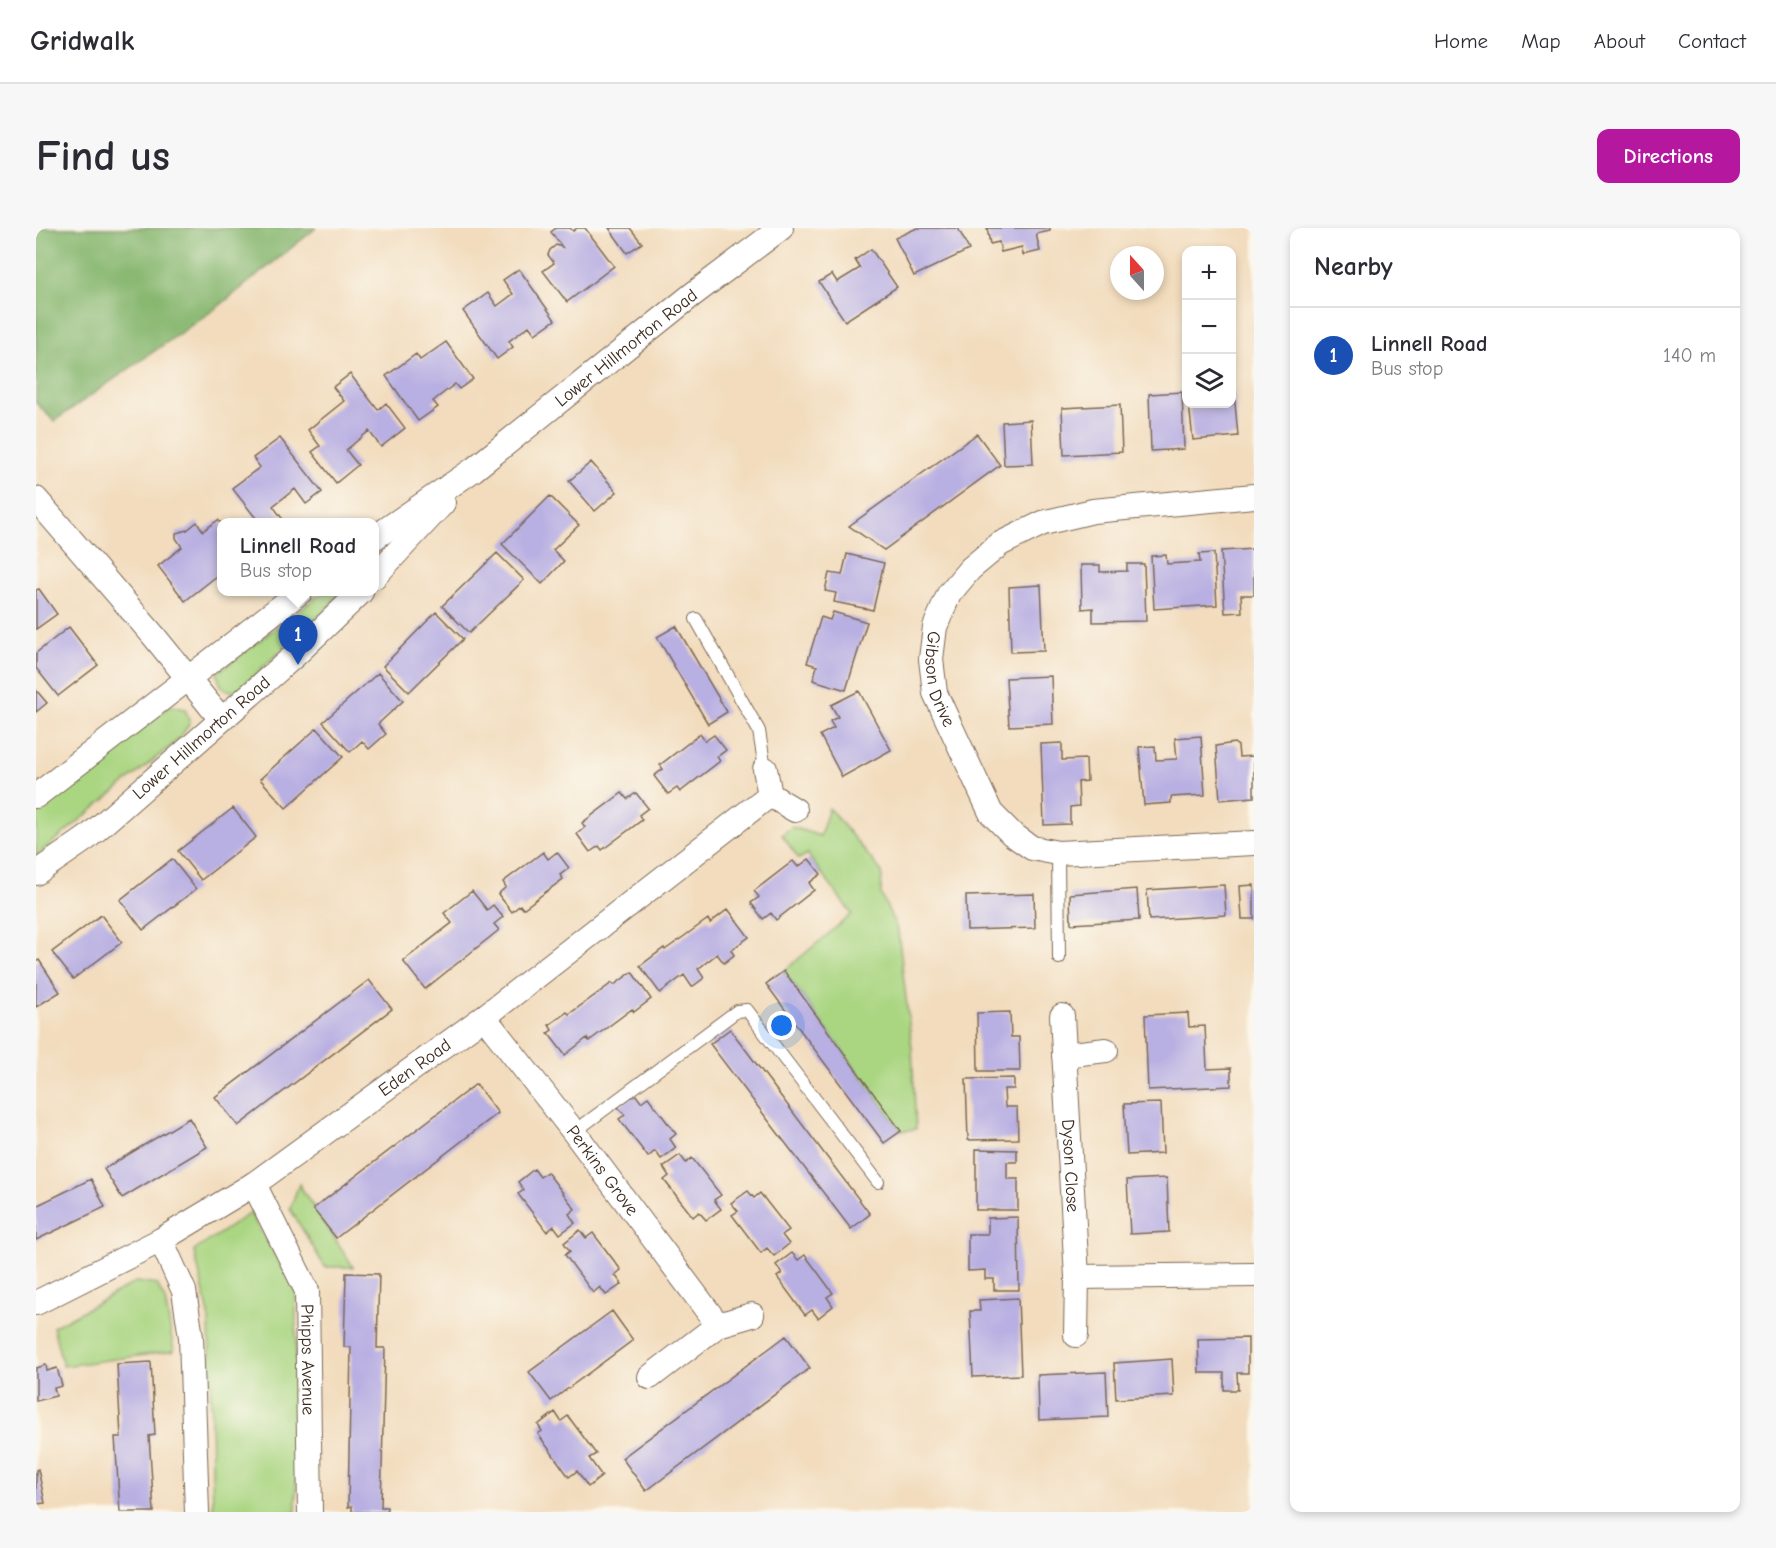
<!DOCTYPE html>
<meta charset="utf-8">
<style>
body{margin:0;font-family:"Comic Neue",sans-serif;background:#f7f7f7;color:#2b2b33}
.controls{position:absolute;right:18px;top:18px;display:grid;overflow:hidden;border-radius:12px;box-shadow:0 3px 9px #0003}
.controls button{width:54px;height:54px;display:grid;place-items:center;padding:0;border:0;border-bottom:2px solid #e1e1e2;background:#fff;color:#2b2b33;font:30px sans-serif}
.compass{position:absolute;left:1074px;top:18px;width:54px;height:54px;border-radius:50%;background:#fff;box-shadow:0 3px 9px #0003;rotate:339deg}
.you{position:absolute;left:746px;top:798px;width:21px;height:21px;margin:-15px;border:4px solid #fff;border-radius:50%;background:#1a73e8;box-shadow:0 0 0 9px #1a73e833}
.badge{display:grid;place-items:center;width:39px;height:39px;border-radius:50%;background:#b5179e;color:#fff;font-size:20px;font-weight:700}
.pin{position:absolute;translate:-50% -50px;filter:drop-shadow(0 2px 3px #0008)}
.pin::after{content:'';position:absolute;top:32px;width:21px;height:18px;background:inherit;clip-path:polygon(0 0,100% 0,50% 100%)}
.popup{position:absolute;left:181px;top:290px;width:162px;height:78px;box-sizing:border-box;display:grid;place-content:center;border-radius:12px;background:#fff;filter:drop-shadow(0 2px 4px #0005);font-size:20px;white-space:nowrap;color:#7c7c81}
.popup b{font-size:22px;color:#2b2b33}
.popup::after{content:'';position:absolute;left:50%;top:100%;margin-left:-12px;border:12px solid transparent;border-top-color:#fff}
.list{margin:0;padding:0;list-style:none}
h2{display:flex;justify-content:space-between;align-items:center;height:78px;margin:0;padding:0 24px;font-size:26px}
h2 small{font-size:20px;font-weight:400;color:#7c7c81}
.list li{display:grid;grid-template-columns:39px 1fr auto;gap:18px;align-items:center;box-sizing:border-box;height:96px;padding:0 24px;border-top:2px solid #e1e1e2}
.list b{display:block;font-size:22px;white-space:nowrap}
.list p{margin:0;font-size:20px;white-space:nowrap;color:#7c7c81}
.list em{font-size:20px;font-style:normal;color:#7c7c81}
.icon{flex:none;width:33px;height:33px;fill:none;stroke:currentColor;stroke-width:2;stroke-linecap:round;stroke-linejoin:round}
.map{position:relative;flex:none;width:1218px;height:1284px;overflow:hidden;border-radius:12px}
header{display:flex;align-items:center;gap:36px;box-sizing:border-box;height:84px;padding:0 30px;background:#fff;border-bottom:2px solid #e1e1e2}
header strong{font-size:28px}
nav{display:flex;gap:33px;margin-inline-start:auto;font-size:21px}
.intro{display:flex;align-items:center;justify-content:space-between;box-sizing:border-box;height:144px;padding:0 36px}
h1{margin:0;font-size:42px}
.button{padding:15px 27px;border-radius:12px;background:#b5179e;color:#fff;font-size:21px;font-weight:700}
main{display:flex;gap:36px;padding:0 36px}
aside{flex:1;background:#fff;border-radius:12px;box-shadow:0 3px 9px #0003}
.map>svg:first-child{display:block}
</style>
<header>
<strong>Gridwalk</strong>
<nav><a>Home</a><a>Map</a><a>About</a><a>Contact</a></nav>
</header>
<div class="intro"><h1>Find us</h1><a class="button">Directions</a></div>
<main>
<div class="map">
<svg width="1218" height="1284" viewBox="0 0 1218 1284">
<rect width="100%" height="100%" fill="#fbf7ec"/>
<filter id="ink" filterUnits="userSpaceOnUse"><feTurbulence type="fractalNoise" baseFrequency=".0167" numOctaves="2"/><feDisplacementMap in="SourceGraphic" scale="12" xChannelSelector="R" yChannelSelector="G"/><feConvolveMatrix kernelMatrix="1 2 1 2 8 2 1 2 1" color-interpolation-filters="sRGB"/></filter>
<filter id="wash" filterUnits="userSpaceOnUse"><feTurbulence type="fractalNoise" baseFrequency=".008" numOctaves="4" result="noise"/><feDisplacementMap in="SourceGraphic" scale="24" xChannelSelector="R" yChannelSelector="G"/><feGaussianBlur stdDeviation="1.35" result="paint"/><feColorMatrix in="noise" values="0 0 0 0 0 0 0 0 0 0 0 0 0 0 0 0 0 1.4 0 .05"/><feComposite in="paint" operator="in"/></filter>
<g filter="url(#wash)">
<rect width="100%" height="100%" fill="#f2dcbd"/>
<path fill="#aad682" stroke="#728050" stroke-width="1.5" d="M287,364h18l-18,20 -87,80c-14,-2 -16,-5 -19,-19z
M134,478l15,3 5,14 -11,16 -143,117v-44z
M793,580l53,64 -1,22 17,37 14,118 4,80 -15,2 -117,-160 68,-57 -45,-60 -8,5 -17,-24 10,-8 28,9z
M263,956c17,29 37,54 54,83h-28l-35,-58z
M214,985l46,77v222h-83l-4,-198 -15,-63z
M100,1054l21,3 8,15 9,51 -111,15 -10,-39z"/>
<path fill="#87b770" stroke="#617047" stroke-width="1.5" d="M0,0h280l-97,78 -165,115 -18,-18z"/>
<g id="blocks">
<path fill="#b8afe2" d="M520,0h14l3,3 4,-3h8l29,38 -47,36 -24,-31 11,-8 -6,-8 2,-5 6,-5 6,2 -11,-15z
M573,0h21l12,15 -15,10z
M881,0h41l11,22 -55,26 -19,-38z
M951,0h63v3l-14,3 4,17 -17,4 -1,-8 -21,5 -2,-10 -9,2z
M835,21l26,38 -52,34 -26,-39 13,-8 5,8 23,-14 -5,-8z
M483,41l36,51 -20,14 -6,-8 -20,15 4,6 -16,12 -34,-48 25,-18 9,13 16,-12 -10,-14z
M410,114l27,37 -14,10 -4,-5 -22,17 5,6 -20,14 -32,-45 30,-22 4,6z
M314,146l28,36 8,-7 19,25 -24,19 -12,-16 -23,19 12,15 -22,18 -24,-31 8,-6 -12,-16 36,-29 -11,-14z
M1146,164l2,57 -33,2 -2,-57z
M1196,164h2l4,44 -45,4 -4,-36h43z
M1084,177l2,47 -58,3 -2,-47z
M995,192l2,44 -29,1 -2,-43z
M941,206l23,31 -116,85 -35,-24z
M244,210l42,54 -16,12 -11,-15 -22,17 11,15 -3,1h-22l-27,-34 28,-21 -7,-9z
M555,234l26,30 -22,19 -26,-30z
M514,268l29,29 -26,25 11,11 -22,23 -40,-40z
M182,292l4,4v38l-5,4 5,6 -37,29 -27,-35 24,-19 -6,-9v-5l11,-3 10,-8 6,9z
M1218,321v46h-13l1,17 -17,1 -4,-62z
M461,325l27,27 -55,53 -27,-27z
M1178,325l3,52 -63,4 -3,-53 15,-1 1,9 33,-2 -1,-8z
M811,326l37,9 -11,47 -39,-8 2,-9 -11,-2 4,-18 13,2z
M1091,336h17l2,57 -53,1v-14l-11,1 -1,-44h19v7l27,-1z
M1005,357l3,66 -33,1 -2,-65z
M3,361l18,25 -21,15v-39z
M400,384l27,27 -54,53 -26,-26z
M797,384l34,10 -21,68 -33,-10 4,-14 -10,-3 14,-46 9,3z
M640,398l51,86 -19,12 -51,-87z
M33,399l29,38 -40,31 -22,-28v-15z
M342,445l25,28 -25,23 8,10 -17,15 -7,-8 -12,11 -27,-30z
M1015,448l2,48 -44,2 -3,-48z
M0,462l11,13 -11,9z
M823,463l32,59 -49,27 -22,-42 14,-7 -4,-7 8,-4 -7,-12z
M281,500l26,29 -57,51 -26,-29z
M664,506l5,7 9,-6 12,15 -9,7 3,4 -40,31 -3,-4 -9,6 -14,-18 9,-7 -3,-4z
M1165,508l4,59 -34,2v6l-27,2 -5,-58 16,-1 1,14 21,-1 -2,-21z
M1026,515v17l24,-1 1,22 -9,1 1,24 -9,1v17l-26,1 -3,-81z
M1198,515l4,3 1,11 15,-1v41l-34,3 -4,-54z
M586,565l5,6 9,-6 12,15 -9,7 3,5 -40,30 -3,-4 -9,6 -13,-18 8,-7 -3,-4z
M197,580l23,29 -55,43 -23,-29z
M507,624l5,7 9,-7 12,16 -9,7 3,4 -40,30 -3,-4 -8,7 -14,-18 8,-7 -3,-5z
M136,631l24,30 -53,41 -23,-30z
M773,631l12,15 -12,9 5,7 -38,30 -5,-7 -8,6 -12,-16 8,-6 -5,-6 39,-30 5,6z
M1188,657l2,30 -77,5 -2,-30z
M1218,657v34h-12l-2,-33z
M1101,661l2,31 -68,4 -1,-30z
M436,663l15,19 6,-5 10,12 -9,7 5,6 -74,59 -22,-28 49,-38 -8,-10z
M998,666l1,34 -68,2 -1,-34z
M692,681l21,28 -18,13 3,5 -10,8 -7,-9 -19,15 6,9 -12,9 -8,-12 -24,18 -20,-27 24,-18 1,2 43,-31 2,4z
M65,687l21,27 -49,37 -21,-27z
M3,732l21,32 -24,15v-45z
M748,743l117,160 -17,12 -118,-159z
M596,744l19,27 -17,13 -2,-3 -43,32 -2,-3 -22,17 -17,-22 4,-3 -3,-5 18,-13 2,2 43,-31 2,2z
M333,752l23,29 -154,117 -23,-29z
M974,784l1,25h8l1,34h-42l-1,-58z
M1152,785l1,14 16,-1 2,43 24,-1v18l-83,4 -3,-75z
M694,801l140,185 -19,15 -141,-185z
M978,850v11h-10l1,18h12l1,32 -50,1 -2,-61z
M440,856l22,29 -162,125 -23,-29z
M599,866l6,8 7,-5 28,37 -6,5 6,9 -15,11 -6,-8 -7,6 -29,-38 6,-4 -7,-8z
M1125,875l2,50 -36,2 -3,-51z
M153,890l18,29 -85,51 -18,-29z
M940,921l41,1v12h-10v17h11v31h-42z
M644,927l6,8 6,-5 29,37 -7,5 7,9 -15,11 -7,-8 -6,5 -29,-37 5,-4 -6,-9z
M498,941l6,8 7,-5 28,37 -6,5 6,9 -15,11 -6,-8 -7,6 -29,-38 6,-4 -6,-8z
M1131,950l2,54 -39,2 -3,-54z
M55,951l14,28 -69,33v-34z
M712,963l6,7 6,-5 29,37 -7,5 7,9 -15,12 -7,-8 -6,5 -29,-38 6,-4 -7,-8z
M982,989l1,73h-25v-11h-9v-9l-17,1v-37h20v-16z
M544,1002l6,8 7,-5 28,37 -6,5 7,9 -16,11 -6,-8 -7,6 -28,-38 5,-4 -6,-8z
M756,1025l6,7 7,-5 28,38 -6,4 6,9 -15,12 -6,-8 -7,5 -28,-38 5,-4 -6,-8z
M310,1045l33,1 -2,74h8l-4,159h6v5h-35v-6l-4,1 3,-160h-7z
M982,1070l3,77 -48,2 -3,-66h10l-1,-11z
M576,1083l21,29 -82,61 -22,-29z
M750,1108l24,32 -164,123 -24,-33z
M1212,1110v35h-11l1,17h-14v-17h-25l-1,-34z
M1136,1131l2,37 -58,3 -2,-36z
M115,1134l4,73 -6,1 5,76h-34l-5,-75h6l-4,-73z
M10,1137l1,6 10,-3 5,18 -8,2 2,8 -20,5v-33z
M1070,1144l2,45 -69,3 -1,-45z
M519,1184l6,9 7,-5 28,38 -7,4 13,18 -14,11 -11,-16 -8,6 -31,-43 4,-3 -4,-6z
M2,1241l7,34 -9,1v-34z"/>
</g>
</g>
<g filter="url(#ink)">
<use href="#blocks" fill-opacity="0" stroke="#7b6856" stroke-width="1.5"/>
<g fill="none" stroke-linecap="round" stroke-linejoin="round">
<g stroke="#7b6856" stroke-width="14">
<path id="lane" d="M660,391l63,112 6,38
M1022,625l1,105
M538,904l163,-121 10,-1 131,172"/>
</g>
<g stroke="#7b6856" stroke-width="26">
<g id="street">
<path id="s1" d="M1218,268l-161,15 -50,12 -43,21 -30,25 -21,25 -14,33 -4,32 4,34 56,120 21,21 20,14 26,5 196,-10"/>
<path d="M0,271l117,136 68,84"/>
<path id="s2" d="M338,310l99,-68 219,-175 89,-67"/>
<path d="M338,349l69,-74"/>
<path d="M729,541l5,26 25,15"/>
<path d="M0,568l264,-204"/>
<path id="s3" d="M0,645l51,-35 206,-181 68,-65"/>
<path id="s4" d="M1026,788l15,261 177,-2"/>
<path id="s5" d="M448,789l90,115 144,193"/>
<path d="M1028,827l42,-5"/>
<path id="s6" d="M218,956l53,107 3,221"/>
<path d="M125,1012l23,51 7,46 6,175"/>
<path id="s7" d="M0,1075l125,-63 93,-56 230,-167 286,-222"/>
<path d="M1040,1107l1,-58"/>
<path d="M614,1149l68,-52 34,-10"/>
</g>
</g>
<use href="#lane" stroke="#fff" stroke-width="12"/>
<use href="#street" stroke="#fff" stroke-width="24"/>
</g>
</g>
<g text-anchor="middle" stroke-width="5" stroke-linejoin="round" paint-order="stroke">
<g font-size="18" fill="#3b2a1e" stroke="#fbf7ec">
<text dy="6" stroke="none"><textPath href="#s2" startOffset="316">Lower Hillmorton Road</textPath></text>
<text dy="6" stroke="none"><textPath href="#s1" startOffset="422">Gibson Drive</textPath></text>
<text dy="6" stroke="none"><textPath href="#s3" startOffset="214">Lower Hillmorton Road</textPath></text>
<text dy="6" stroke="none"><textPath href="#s7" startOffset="447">Eden Road</textPath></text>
<text dy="6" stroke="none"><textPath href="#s4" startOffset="150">Dyson Close</textPath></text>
<text dy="6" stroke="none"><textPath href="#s5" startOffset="194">Perkins Grove</textPath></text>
<text dy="6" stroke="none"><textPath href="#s6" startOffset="188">Phipps Avenue</textPath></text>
</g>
</g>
</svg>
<div class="controls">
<button>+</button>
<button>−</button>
<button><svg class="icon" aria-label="layers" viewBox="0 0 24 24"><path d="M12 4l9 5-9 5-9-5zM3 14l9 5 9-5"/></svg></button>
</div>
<svg class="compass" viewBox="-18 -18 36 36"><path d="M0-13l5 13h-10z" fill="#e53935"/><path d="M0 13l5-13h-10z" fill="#7c7c81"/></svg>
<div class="you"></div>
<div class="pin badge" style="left:262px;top:437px;background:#1a4fb4">1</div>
<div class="popup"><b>Linnell Road</b>Bus stop</div>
</div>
<aside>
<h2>Nearby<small></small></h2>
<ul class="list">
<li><span class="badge" style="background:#1a4fb4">1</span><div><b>Linnell Road</b><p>Bus stop</p></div><em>140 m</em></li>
</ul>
</aside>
</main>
